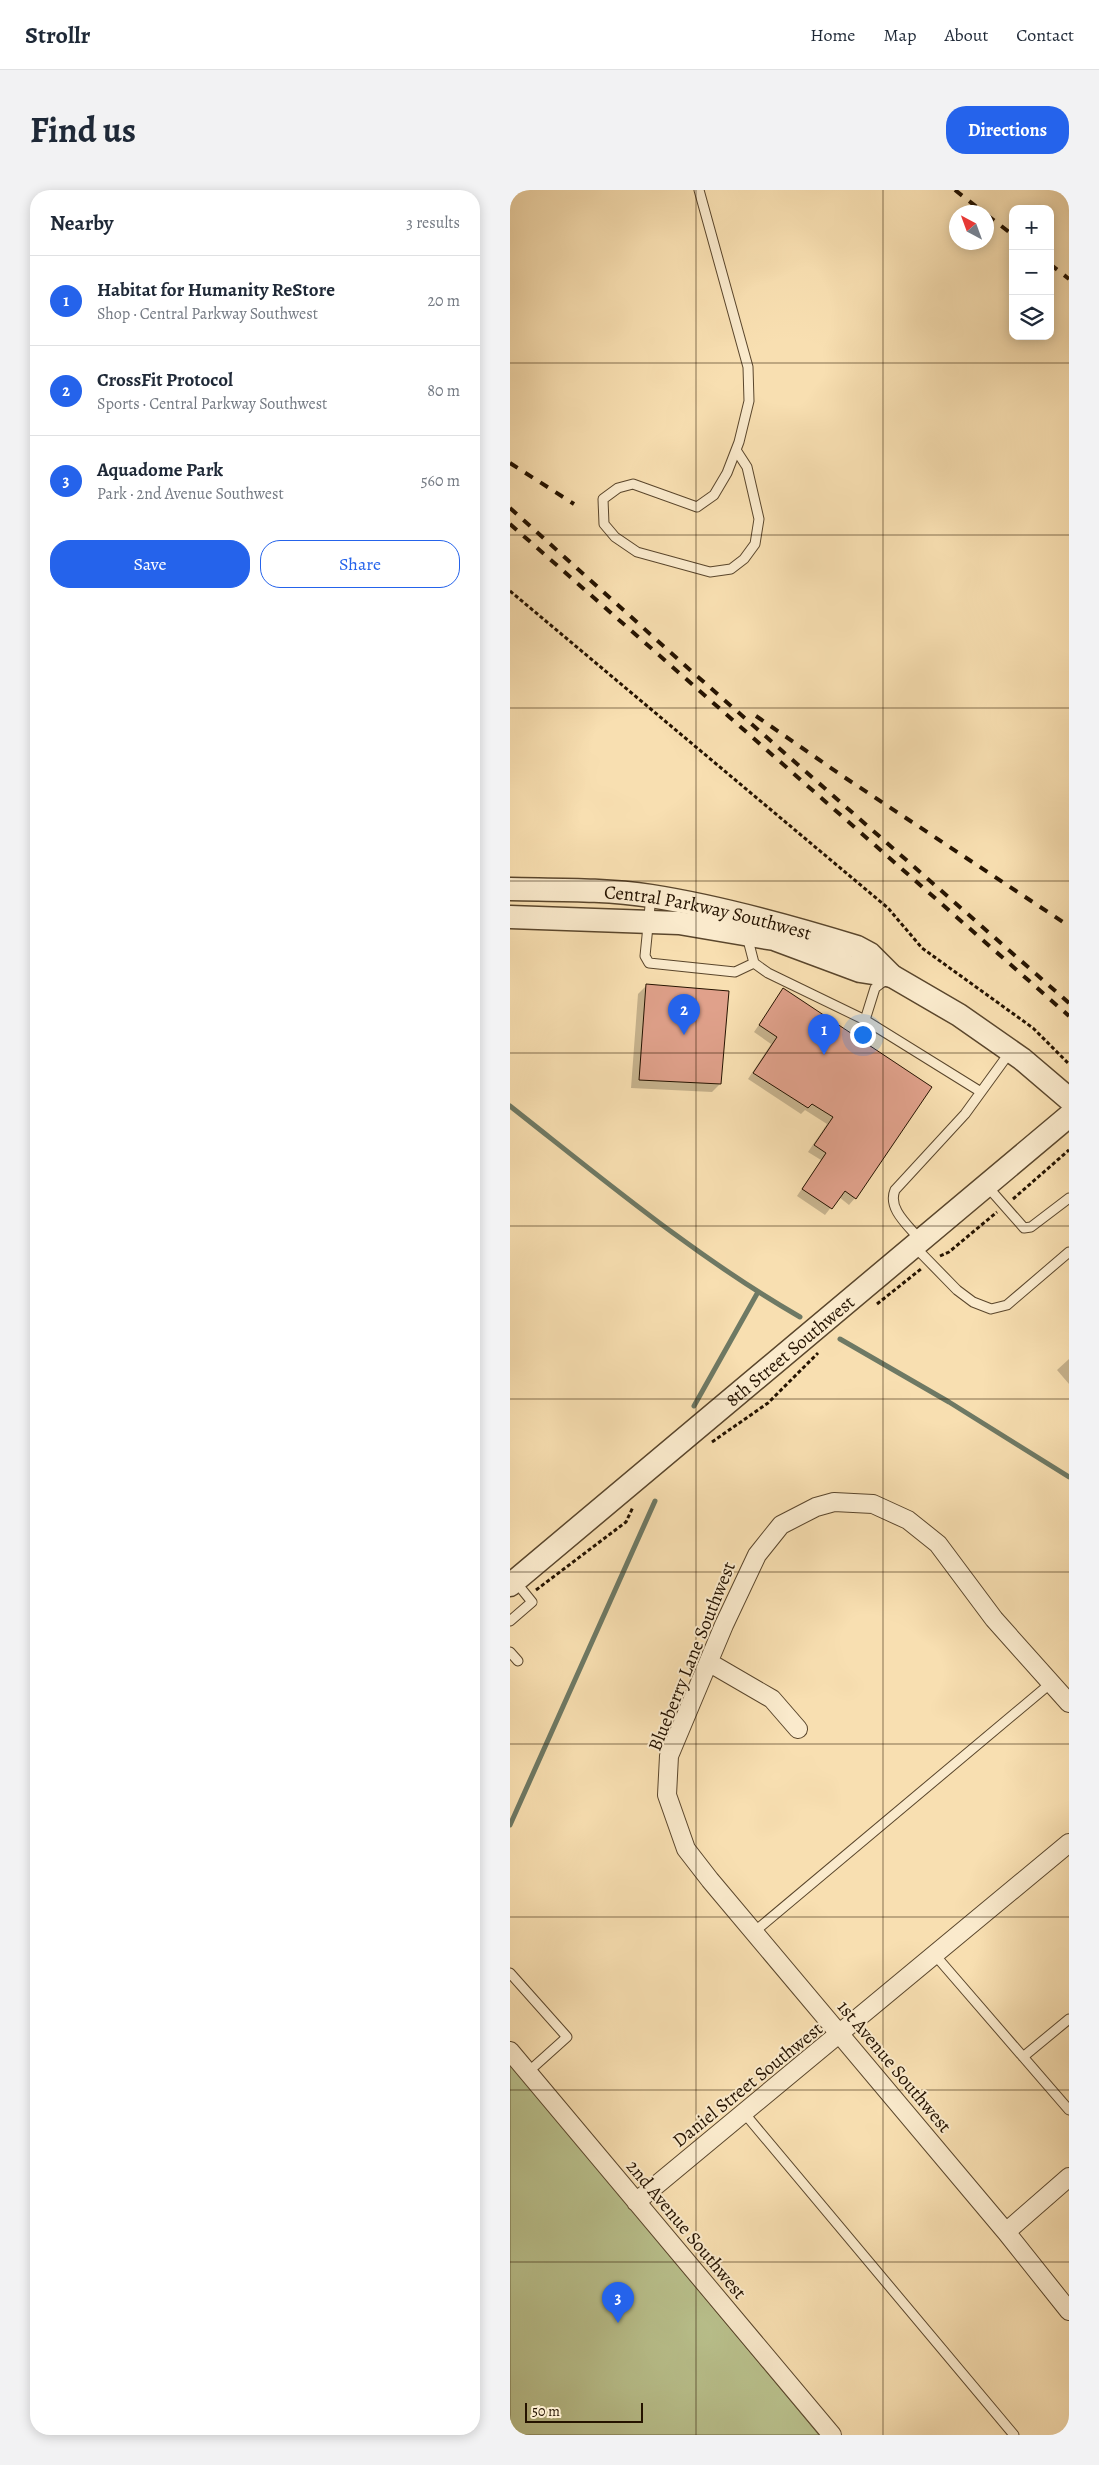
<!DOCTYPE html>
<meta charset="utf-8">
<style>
body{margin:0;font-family:Alegreya,serif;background:#f2f2f3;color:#1f2937}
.controls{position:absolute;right:15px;top:15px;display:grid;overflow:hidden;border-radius:10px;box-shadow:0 2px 12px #0003}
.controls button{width:45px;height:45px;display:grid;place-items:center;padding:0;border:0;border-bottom:1px solid #e0e1e3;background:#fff;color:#1f2937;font:25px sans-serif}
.compass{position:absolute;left:439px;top:15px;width:45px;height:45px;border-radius:50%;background:#fff;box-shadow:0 2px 12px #0003;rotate:319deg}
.scale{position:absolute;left:15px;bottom:12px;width:118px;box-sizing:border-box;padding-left:5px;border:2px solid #251300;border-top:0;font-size:14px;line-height:18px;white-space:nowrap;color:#251300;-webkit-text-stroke:4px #faeacc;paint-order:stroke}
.you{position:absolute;left:352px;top:844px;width:18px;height:18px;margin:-12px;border:4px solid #fff;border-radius:50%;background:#1a73e8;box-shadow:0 0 0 8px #1a73e833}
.badge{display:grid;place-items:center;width:32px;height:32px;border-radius:50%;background:#2563eb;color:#fff;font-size:16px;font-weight:700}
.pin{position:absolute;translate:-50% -41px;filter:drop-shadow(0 1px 2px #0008)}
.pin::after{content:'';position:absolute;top:26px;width:18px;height:15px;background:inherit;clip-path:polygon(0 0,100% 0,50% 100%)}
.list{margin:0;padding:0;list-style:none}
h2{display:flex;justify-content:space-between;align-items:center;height:65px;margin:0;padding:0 20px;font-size:21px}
h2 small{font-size:16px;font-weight:400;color:#747a83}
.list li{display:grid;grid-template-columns:32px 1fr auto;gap:15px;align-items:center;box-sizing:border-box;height:90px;padding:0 20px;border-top:1px solid #e0e1e3}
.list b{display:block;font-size:19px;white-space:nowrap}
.list p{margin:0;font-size:16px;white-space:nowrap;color:#747a83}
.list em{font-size:16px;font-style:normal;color:#747a83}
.actions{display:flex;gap:10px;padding:15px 20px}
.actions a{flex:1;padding:11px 0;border:1px solid #2563eb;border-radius:20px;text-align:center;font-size:18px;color:#2563eb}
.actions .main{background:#2563eb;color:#fff}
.icon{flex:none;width:28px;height:28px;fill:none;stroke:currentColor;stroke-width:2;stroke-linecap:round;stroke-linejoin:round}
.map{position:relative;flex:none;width:559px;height:2245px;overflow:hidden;border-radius:20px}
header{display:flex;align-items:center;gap:30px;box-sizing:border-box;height:70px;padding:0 25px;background:#fff;border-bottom:1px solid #e0e1e3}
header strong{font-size:24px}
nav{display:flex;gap:28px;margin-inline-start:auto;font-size:18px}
.intro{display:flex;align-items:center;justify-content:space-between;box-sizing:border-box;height:120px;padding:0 30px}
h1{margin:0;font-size:35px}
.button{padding:12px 22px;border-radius:20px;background:#2563eb;color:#fff;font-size:18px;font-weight:700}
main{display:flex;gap:30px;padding:0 30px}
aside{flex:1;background:#fff;border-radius:20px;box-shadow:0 2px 12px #0003}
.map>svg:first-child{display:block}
</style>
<header>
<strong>Strollr</strong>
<nav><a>Home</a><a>Map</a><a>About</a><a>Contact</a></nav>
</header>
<div class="intro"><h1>Find us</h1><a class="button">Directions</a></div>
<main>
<aside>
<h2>Nearby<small>3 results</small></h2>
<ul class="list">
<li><span class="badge">1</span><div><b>Habitat for Humanity ReStore</b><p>Shop · Central Parkway Southwest</p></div><em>20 m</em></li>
<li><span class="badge">2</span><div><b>CrossFit Protocol</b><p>Sports · Central Parkway Southwest</p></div><em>80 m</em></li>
<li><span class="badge">3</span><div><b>Aquadome Park</b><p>Park · 2nd Avenue Southwest</p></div><em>560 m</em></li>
</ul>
<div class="actions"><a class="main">Save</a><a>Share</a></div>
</aside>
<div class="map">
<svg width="559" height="2245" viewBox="0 0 559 2245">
<rect width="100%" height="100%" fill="#f8dfb1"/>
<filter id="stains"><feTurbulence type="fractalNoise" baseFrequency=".004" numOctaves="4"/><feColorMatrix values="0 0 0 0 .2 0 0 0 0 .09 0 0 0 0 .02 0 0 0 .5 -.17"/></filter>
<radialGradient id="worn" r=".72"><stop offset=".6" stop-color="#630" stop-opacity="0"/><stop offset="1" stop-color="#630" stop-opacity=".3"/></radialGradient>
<path fill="#bac28e" stroke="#706a47" d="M0,1874l309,371h-309z"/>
<path fill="#0003" d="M136,796l74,98 -8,8 -81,-4 7,-94z
M273,800l148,97 -76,111 -6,7 -10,-8 -14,18 -28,-19 24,-36 -13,-8 19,-28 -22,-14 -4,4 -53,-35 23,-35 -17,-12z
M559,1169v25l-12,-14z"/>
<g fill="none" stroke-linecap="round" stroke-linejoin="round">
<path stroke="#6e7964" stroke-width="5" d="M0,916c94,74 186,151 290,211
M330,1149l109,63 120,75
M184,1216l64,-114
M0,1635l145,-324"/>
</g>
<path fill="#e0a18b" stroke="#251300" d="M136,794l83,7 -8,93 -82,-4z
M273,798l149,99 -76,112 -11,-8 -13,18 -30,-20 24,-36 -12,-8 19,-28 -21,-13 -4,4 -55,-35 24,-36 -18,-12z"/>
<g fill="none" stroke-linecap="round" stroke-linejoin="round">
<g stroke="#5a462c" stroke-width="11">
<path id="service" d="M189,0l49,177 1,34 -10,41 -12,31 -13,22 -17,12 -64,-23 -15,4 -15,11 1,25 11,13 22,15 73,20 21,-3 13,-10 11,-15 4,-25 -12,-52 -11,-17
M141,706l-6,60 4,7 86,9 19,-9
M237,746l7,27 14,10 97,47 116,72
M355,830l10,-32 13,-10
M477,996l37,42 7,-1 38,-29
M411,1051c-12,-15 -34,-32 -26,-51l70,-76 45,-62
M405,1057l42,43 16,12 18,7 16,-4 62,-53
M0,1431l22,-19 -17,-21
M0,1462l8,9
M244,1742l297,-249
M425,1765l134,155
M0,1783l57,64 -39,35
M513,1867l46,-38
M235,1924l269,321"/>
</g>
<g stroke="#5a462c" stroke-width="20">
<path id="minor" d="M200,1473l62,36 26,30
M559,1513l-75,-84 -56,-75 -30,-24 -35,-16 -39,-2 -18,5 -35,18 -24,30 -33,70 -55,131 -2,39 19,54 24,31 296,352 63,79
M0,1861l322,384
M126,2012l433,-359
M496,2042l63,-55"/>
</g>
<g stroke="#5a462c" stroke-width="25">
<g id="tertiary">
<path id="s1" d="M0,699c47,1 94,0 141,7 70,11 138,30 206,51l13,7 22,22 67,39 63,44 47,40"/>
<path d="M0,727l169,6 95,16 86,32 32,5"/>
<path id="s2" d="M0,1395l559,-469"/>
</g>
</g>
<path stroke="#251300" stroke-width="3" stroke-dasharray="4 2.5" stroke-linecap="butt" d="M0,401l378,317 34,40 111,80 36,36
M503,1009l56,-49
M430,1066l9,-4 48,-40
M367,1114l44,-35
M202,1252l56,-39 50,-50
M26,1400l90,-68 7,-15"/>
<use href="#service" stroke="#faeacc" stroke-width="9"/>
<use href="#minor" stroke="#faeacc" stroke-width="18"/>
<use href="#tertiary" stroke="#faeacc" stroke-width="22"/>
<path stroke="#251300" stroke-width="4" stroke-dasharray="9 9" stroke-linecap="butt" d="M445,0l28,22
M477,25l26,20
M540,74l19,15
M0,273l64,41
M0,318l179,161 380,334
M0,334l559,492
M246,526l88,61 225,149"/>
</g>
<path fill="none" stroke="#251300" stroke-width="1" stroke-opacity="0.55" d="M186,0v2245M373,0v2245M0,173h559M0,345h559M0,518h559M0,691h559M0,863h559M0,1036h559M0,1209h559M0,1382h559M0,1554h559M0,1727h559M0,1900h559M0,2072h559"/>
<g text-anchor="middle" stroke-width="4" stroke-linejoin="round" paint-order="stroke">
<g font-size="19" fill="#251300" stroke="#faeacc">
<text dy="7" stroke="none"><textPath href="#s1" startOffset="200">Central Parkway Southwest</textPath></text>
<text dy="7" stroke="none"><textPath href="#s2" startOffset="365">8th Street Southwest</textPath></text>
<text transform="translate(181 1466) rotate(-68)" y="7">Blueberry Lane Southwest</text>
<text transform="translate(385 1876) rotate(50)" y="7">1st Avenue Southwest</text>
<text transform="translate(237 1894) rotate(-39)" y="7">Daniel Street Southwest</text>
<text transform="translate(177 2039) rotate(50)" y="7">2nd Avenue Southwest</text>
</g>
</g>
<rect width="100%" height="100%" filter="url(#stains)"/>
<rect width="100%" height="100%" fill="url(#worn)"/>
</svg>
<div class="controls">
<button>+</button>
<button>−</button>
<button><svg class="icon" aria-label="layers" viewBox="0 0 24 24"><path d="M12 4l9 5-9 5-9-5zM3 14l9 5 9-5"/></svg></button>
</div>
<svg class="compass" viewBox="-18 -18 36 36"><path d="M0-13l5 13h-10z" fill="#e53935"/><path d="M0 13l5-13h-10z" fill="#747a83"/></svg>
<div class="scale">50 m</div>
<div class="you"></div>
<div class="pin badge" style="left:314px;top:865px">1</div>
<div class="pin badge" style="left:174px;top:845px">2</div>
<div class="pin badge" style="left:108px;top:2133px">3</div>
</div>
</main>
